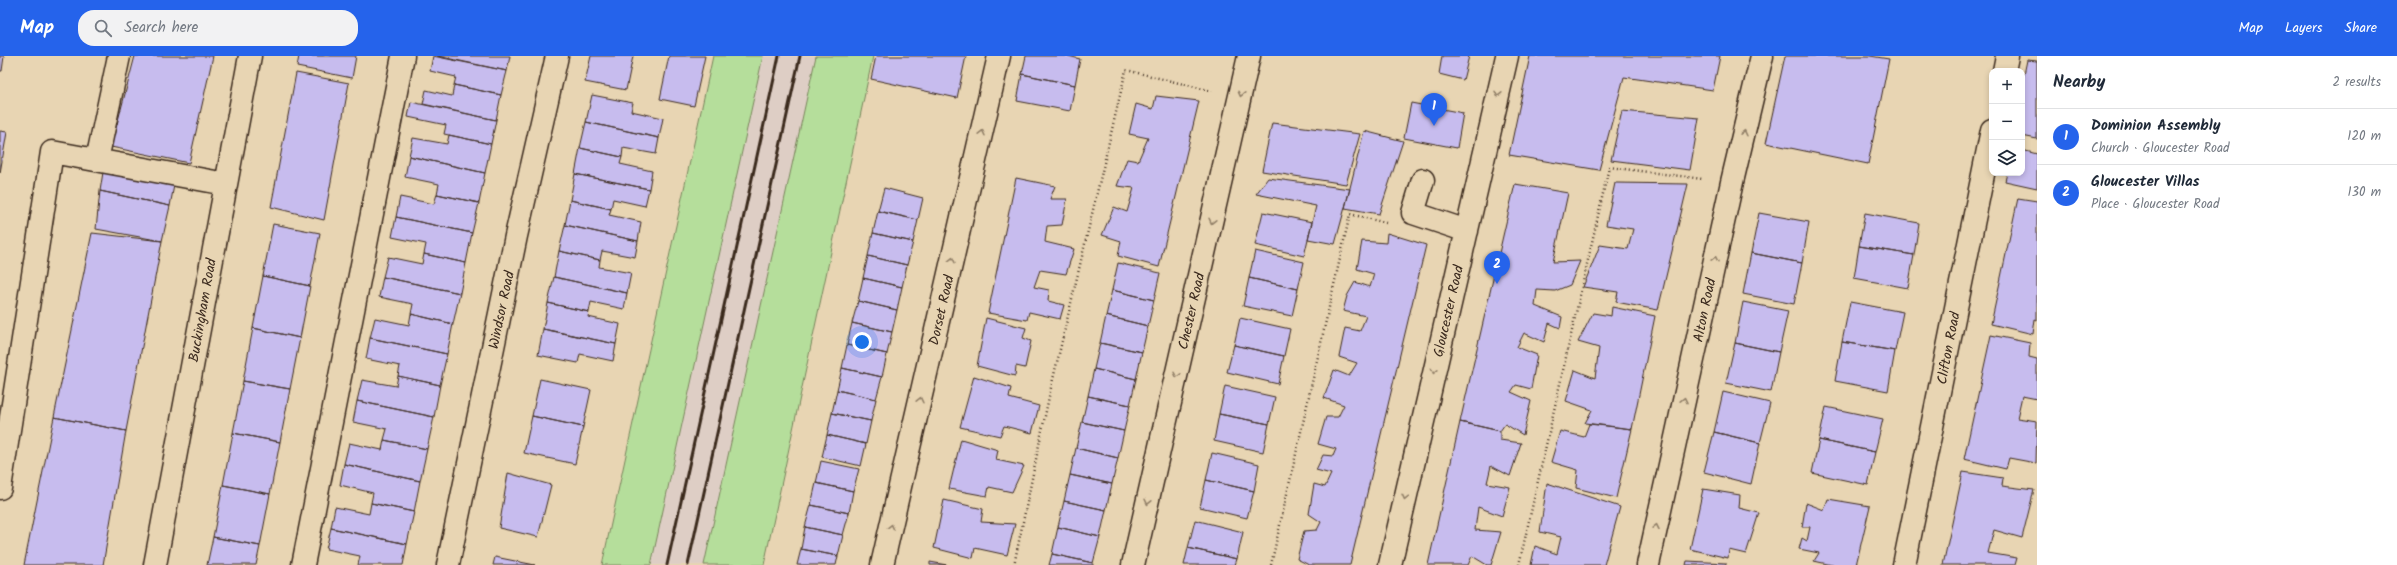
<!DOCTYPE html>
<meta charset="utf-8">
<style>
body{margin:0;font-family:Kalam,sans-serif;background:#f2f2f3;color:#1f2937}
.controls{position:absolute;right:12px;top:12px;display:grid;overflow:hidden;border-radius:8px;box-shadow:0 2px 6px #0003}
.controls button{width:36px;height:36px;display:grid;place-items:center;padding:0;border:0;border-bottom:1px solid #e0e1e3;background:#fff;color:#1f2937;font:20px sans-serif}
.you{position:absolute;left:862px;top:286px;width:14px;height:14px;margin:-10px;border:3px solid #fff;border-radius:50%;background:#1a73e8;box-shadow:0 0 0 6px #1a73e833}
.badge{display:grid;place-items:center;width:26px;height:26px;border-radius:50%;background:#2563eb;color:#fff;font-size:13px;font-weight:700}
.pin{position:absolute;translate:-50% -33px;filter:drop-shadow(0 1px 2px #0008)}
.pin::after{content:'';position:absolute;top:21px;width:14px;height:12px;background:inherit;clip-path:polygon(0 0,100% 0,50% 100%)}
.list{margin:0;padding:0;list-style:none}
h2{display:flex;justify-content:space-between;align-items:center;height:52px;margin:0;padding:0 16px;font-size:17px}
h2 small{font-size:13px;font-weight:400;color:#747a83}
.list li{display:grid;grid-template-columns:26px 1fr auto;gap:12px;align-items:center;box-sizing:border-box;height:56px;padding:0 16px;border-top:1px solid #e0e1e3}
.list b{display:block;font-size:15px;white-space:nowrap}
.list p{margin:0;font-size:13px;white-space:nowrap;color:#747a83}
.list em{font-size:13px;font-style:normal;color:#747a83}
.icon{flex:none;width:22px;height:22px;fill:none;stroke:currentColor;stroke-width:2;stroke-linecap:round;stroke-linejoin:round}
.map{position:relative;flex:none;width:2037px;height:509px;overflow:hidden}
header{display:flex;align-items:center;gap:24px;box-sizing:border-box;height:56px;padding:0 20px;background:#2563eb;color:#fff}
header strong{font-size:19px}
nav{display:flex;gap:22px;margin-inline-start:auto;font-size:14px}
.search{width:280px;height:36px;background:#f2f2f3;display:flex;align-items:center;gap:10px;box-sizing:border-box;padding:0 14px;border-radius:16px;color:#747a83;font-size:15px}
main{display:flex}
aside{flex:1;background:#fff}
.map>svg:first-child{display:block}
</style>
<header>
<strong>Map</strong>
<div class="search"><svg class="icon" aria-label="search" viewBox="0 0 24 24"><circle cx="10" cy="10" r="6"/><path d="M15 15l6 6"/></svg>Search here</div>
<nav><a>Map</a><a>Layers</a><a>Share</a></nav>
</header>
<main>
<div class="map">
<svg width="2037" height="509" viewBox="0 0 2037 509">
<rect width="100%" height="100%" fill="#e8d5b3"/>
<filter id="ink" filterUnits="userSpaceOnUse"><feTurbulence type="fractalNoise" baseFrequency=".025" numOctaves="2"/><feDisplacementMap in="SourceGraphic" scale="8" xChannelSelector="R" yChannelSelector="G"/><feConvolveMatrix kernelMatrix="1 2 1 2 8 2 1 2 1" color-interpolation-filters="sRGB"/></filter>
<g filter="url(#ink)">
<path fill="#decec5" d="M763,0h53l-112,509h-53z"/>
<path fill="#b5de9b" stroke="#78845c" d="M713,0h50l-112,509h-49z
M816,0h57l-109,509h-60z"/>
<path fill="#c7bcee" stroke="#3b2a1e" d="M0,0h4l-2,15h-2z
M135,0h78l-24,107 -78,-16z
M299,0h57l-4,22 -55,-11z
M433,0l74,15 -6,24 -47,-10 2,-8 -26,-6z
M437,0h73l-3,15z
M591,0h42l-7,34 -41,-8z
M669,0h36l-11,50 -34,-7z
M876,0h90l-9,42 -86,-19z
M1026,0h42l12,3 -5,26 -53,-11z
M1442,0h27l-6,24 -24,-6z
M1530,0h190l-7,34 -89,-13 -25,93 -90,-15z
M1785,0h85l19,3 -21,105 -102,-21z
M2027,4l10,1v78l-15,-3v-52z
M296,17l53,10 -25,137 -53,-13z
M1022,18l53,11 -5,26 -53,-10z
M454,29l47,10 -5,25 -73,-16 3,-14 26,6z
M592,39l41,8 -2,8 32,7 -4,20 -73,-16z
M1156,40l43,5 -40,166 -41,-11 3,-15 -19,-6 12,-28 13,5 7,-24 -17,-2 10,-27 11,2 10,-23 -19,-4 7,-30 17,5z
M411,46l85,18 -5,24 -47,-10 2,-9 -38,-8z
M1411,47l52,10 -6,35 -53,-10z
M1622,55l77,7 -9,52 -79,-10z
M586,66l73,16 -3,16 -33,-6 -1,9 -42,-9z
M1272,67l88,11 -14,50 -84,-13z
M0,75l7,1 -7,41z
M1364,75l39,10 -24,73 -34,-6z
M449,79l42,9 -6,29 -76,-17 4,-18 34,6z
M580,92l42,9 -2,7 32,7 -3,18 -74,-15z
M2022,94l15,4v34l-32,-7 2,-8h15z
M409,100l76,17 -6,30 -42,-9 2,-10 -34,-7z
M104,110l72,9 -6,31 -70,-15z
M575,118l74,15 -4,17 -32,-7 -2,10 -41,-9z
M1016,122l39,8 -5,13h17l-5,26 -15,1 -2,16 29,7 -8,25 -26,-4 -6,17 15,3 -1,11 16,4 -4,14 -31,-7 -2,8 -39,-7z
M1268,122l82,11 -15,55 -27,-5 8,-33 -60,-12z
M1615,127l73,1 -30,126 -42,-8 2,-10 -35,-5 17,-42 28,4 5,-20 -27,-4z
M1515,128l53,9 -15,69 27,-1 -10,24 -15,6 -18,-1 -2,16 27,11 -2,11 -11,-5 -5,19 -20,-9 -7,14 20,8 -6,34 -15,-4 -5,7 20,9 -8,34 -18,-11 -5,7 -40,-9z
M884,132l39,10 -5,22 -40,-9z
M100,135l70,15 -8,35 -66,-12z
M437,138l42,9 -7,30 -76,-16 4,-20 34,7z
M2018,142l19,3v119l-2,-1 -2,15 -42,-10z
M570,144l41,9 -2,6 32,7 -3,19 -73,-16z
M878,155l40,9 -5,22 -40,-9z
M1263,156l49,10 -8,34 -49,-11z
M1759,157l50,9 -7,41 -51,-10z
M1865,157l54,10 -5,32 -55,-9z
M396,161l76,16 -6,30 -42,-9 2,-10 -34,-7z
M273,168l47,9 -10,53 -47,-10z
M565,169l73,16 -3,16 -33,-6 -2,9 -41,-9z
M92,177l70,8 -36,190 -72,-14z
M873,177l40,9 -6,23 -39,-9z
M1387,177l39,12 -76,320h-41l-12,-6 7,-28 13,-1 4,-8 -12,-8 5,-30 11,3 6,-13 -15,-4 7,-15 10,1 3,-7 -18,-5 8,-27h12l6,-12 -20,-7 10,-28 15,6 8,-13 -18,-6 6,-29 15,3 6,-15 -23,-5 4,-15 8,-14 15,5 4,-13 -17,-5 5,-28 24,2z
M1859,190l55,9 -6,33 -54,-10z
M559,195l41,9 -1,7 32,6 -4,20 -73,-16z
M1255,195l49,11 -6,27 -49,-11z
M1751,197l51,10 -8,41 -51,-10z
M424,198l42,9 -6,30 -77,-16 5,-20 34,7z
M868,200l39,9 -5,22 -39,-9z
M1118,207l42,10 -6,27 -42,-10z
M263,220l47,10 -10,52 -47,-10z
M383,221l77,16 -7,31 -42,-10 2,-10 -34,-7z
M554,221l73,16 -3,16 -33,-7 -2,10 -41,-9z
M863,222l39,9 -5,23 -39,-9z
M1249,222l49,11 -6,27 -49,-10z
M1112,234l42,10 -6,26 -42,-10z
M858,245l39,9 -5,22 -40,-9z
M1743,246l45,9 -9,41 -44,-9z
M1850,246l53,10 -8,39 -53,-9z
M548,247l41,9 -1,5 32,7 -4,20 -73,-15z
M1612,251l43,9 -23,113 -47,-6 7,-13 -26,-9 9,-31 20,8 4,-30 -21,-6 15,-29 18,3z
M411,258l42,10 -6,30 -77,-16 5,-20 34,7z
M1106,260l42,10 -6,26 -42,-9z
M986,262l40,10 -3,10 8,3 -6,27 -9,-2 -1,10 -38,-10z
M1240,262l50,11 -6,27 -50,-11z
M852,267l40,9 -5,22 -40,-9z
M253,272l47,10 -10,51 -47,-8z
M543,273l73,15 -3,17 -33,-7 -2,9 -40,-8z
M1991,279l39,8 -1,14 8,2v40l-15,-3 -5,22 20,3 -1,42 -27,-5 -3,11 -42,-10z
M370,282l77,16 -7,31 -42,-9 2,-10 -34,-7z
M1842,286l53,9 -7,40 -53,-10z
M1100,287l42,9 -6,27 -42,-10z
M1735,287l44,9 -8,40 -45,-9z
M847,289l40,9 -5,23 -40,-9z
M1234,289l50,11 -6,28 -51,-12z
M842,312l40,9 -6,22 -39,-9z
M1094,313l42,10 -6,26 -42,-9z
M398,320l42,9 -6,32 -77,-16 5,-21 34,6z
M974,320l37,12 -2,10 30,8 -7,27 -28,-7 -4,10 -40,-9z
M540,323l51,11 -8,37 -51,-11z
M243,325l47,8 -10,53 -47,-9z
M1225,330l50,11 -6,27 -50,-10z
M837,334l39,9 -5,22 -39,-8z
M1723,336l47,11 -10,40 -46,-11z
M1088,340l42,9 -6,26 -42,-9z
M357,345l77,16 -7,32 -43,-9 3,-11 -34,-7z
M1826,351l57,12 -8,33 -56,-12z
M832,357l39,8 -5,23 -39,-9z
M1219,358l50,10 -6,28 -49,-11z
M532,360l51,11 -8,37 -51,-11z
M54,361l72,14 -23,134h-79z
M1082,366l42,9 -6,27 -42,-10z
M1460,366l40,9v9l21,3 -11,33 -19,-10 -4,17 23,4 -8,29 -24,-9 -3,23 26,2 -10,33h-4l-15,-9 -4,9h-40z
M1589,368l43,5 -16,69 -40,-10 2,-18 -27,-8 9,-31 24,6z
M1714,376l46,11 -9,41 -47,-12z
M233,377l47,9 -10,52 -47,-9z
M827,379l39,9 -5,22 -39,-9z
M961,383l37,11 -2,10 28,6 -12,26 -23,-5 -2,9 -38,-7z
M384,384l43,9 -7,32 -76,-17 5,-21 33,7z
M1819,384l56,12 -7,33 -56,-12z
M1076,392l42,10 -6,26 -42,-9z
M1212,397l47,11 -5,27 -48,-11z
M821,405l38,8 -6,22 -37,-8z
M344,408l76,17 -6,31 -43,-9 2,-10 -33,-8z
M1963,416l40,6 -1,8 32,4 -12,48 -28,-8 -6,23 29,5 -2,7h-72z
M508,417l43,12 -13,52 -39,-9z
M1070,419l42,9 -6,26 -42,-9z
M1206,424l48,11 -7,27 -47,-11z
M816,427l37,8 -4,22 -38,-8z
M1547,427l73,24 -16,58h-73l4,-19 22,8 4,-17 -21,-5z
M223,429l47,9 -10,52 -47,-9z
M1703,433l37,6 -1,13 20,5 -13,41 -17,-4 -1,8 -38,-9z
M1828,443l42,7 -14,59h-24l-18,-4 5,-8 -20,-4 3,-11 5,3 3,-14h-8l4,-24 18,7z
M944,444l39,9 -2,13 34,2 -8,31 -32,-7 -2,10 -39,-10z
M1064,445l42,9 -6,27 -42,-10z
M371,447l43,9 -7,32 -76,-16 4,-21 34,7z
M811,449l38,8 -6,22 -38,-8z
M1195,464l48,12 -6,27 -49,-11z
M805,471l38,8 -5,21 -37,-7z
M1058,471l42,10 -7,26 -41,-9z
M331,472l76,16 -4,21h-45l2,-9 -34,-7z
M213,481l47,9 -4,19h-49z
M1188,492l49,11 -2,6h-51z
M801,493l37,7 -2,9h-39z
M1052,498l41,9v2h-44z
M495,501l40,8h-42z
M1687,505l39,2v2h-40z
M930,506l17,3h-17z"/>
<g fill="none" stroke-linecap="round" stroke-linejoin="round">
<g stroke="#3b2a1e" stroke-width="25">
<path id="minor" d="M2004,15l3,-15
M97,104l22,-104
M1423,124l-10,33 54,18
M0,432l52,-336 174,32
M155,509l95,-509
M303,509l100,-509
M448,509l68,-329 41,-180
M882,509l117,-509
M1133,509l116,-509
M1390,509l117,-509
M1648,509l84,-383 30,-126
M1904,509l88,-435"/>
</g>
<path stroke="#3b2a1e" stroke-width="2.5" stroke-dasharray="1 3" stroke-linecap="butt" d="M1014,509l36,-173 76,-322 86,21
M1271,509l79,-351 36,9
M1519,509l90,-398 94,12"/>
<use href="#minor" stroke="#e8d5b3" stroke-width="22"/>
<path stroke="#3b2a1e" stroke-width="3" d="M667,509l112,-509
M688,509l112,-509"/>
</g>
<defs><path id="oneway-chevron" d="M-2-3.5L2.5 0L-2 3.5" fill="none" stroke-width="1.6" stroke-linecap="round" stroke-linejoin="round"/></defs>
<g stroke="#928068">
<use href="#oneway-chevron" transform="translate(1241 38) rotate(103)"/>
<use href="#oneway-chevron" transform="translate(1498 38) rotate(103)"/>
<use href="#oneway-chevron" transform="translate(982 77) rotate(-77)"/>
<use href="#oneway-chevron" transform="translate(1744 77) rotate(-77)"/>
<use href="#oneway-chevron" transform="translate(1212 165) rotate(103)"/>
<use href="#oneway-chevron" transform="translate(1715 203) rotate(-78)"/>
<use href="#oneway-chevron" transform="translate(952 204) rotate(-77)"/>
<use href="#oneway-chevron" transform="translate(1434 315) rotate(103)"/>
<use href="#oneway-chevron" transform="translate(1177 319) rotate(103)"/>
<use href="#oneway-chevron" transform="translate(920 344) rotate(-77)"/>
<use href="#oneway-chevron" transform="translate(1684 344) rotate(-78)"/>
<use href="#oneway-chevron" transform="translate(1405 441) rotate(103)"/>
<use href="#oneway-chevron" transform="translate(1148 446) rotate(103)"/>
<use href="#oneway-chevron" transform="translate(891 471) rotate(-77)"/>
<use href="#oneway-chevron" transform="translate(1656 471) rotate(-78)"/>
</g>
</g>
<g text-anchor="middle" stroke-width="3" stroke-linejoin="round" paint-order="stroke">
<g font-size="14" fill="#3b2a1e" stroke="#e8d5b3">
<text transform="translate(202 254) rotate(-80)" y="5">Buckingham Road</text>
<text transform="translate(501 254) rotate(-78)" y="5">Windsor Road</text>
<text transform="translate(941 254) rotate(-77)" y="5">Dorset Road</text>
<text transform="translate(1704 254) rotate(-78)" y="5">Alton Road</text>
<text transform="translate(1191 255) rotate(-77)" y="5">Chester Road</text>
<text transform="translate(1448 255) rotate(-77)" y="5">Gloucester Road</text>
<text transform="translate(1948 292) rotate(-79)" y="5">Clifton Road</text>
</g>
</g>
</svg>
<div class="controls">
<button>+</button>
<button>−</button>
<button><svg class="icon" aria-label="layers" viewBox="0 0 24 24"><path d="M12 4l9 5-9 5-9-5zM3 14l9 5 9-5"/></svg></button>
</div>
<div class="you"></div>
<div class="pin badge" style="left:1434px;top:70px">1</div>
<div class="pin badge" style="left:1497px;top:228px">2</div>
</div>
<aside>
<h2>Nearby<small>2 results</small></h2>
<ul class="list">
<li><span class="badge">1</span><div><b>Dominion Assembly</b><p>Church · Gloucester Road</p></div><em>120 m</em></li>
<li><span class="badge">2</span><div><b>Gloucester Villas</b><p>Place · Gloucester Road</p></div><em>130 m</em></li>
</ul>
</aside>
</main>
